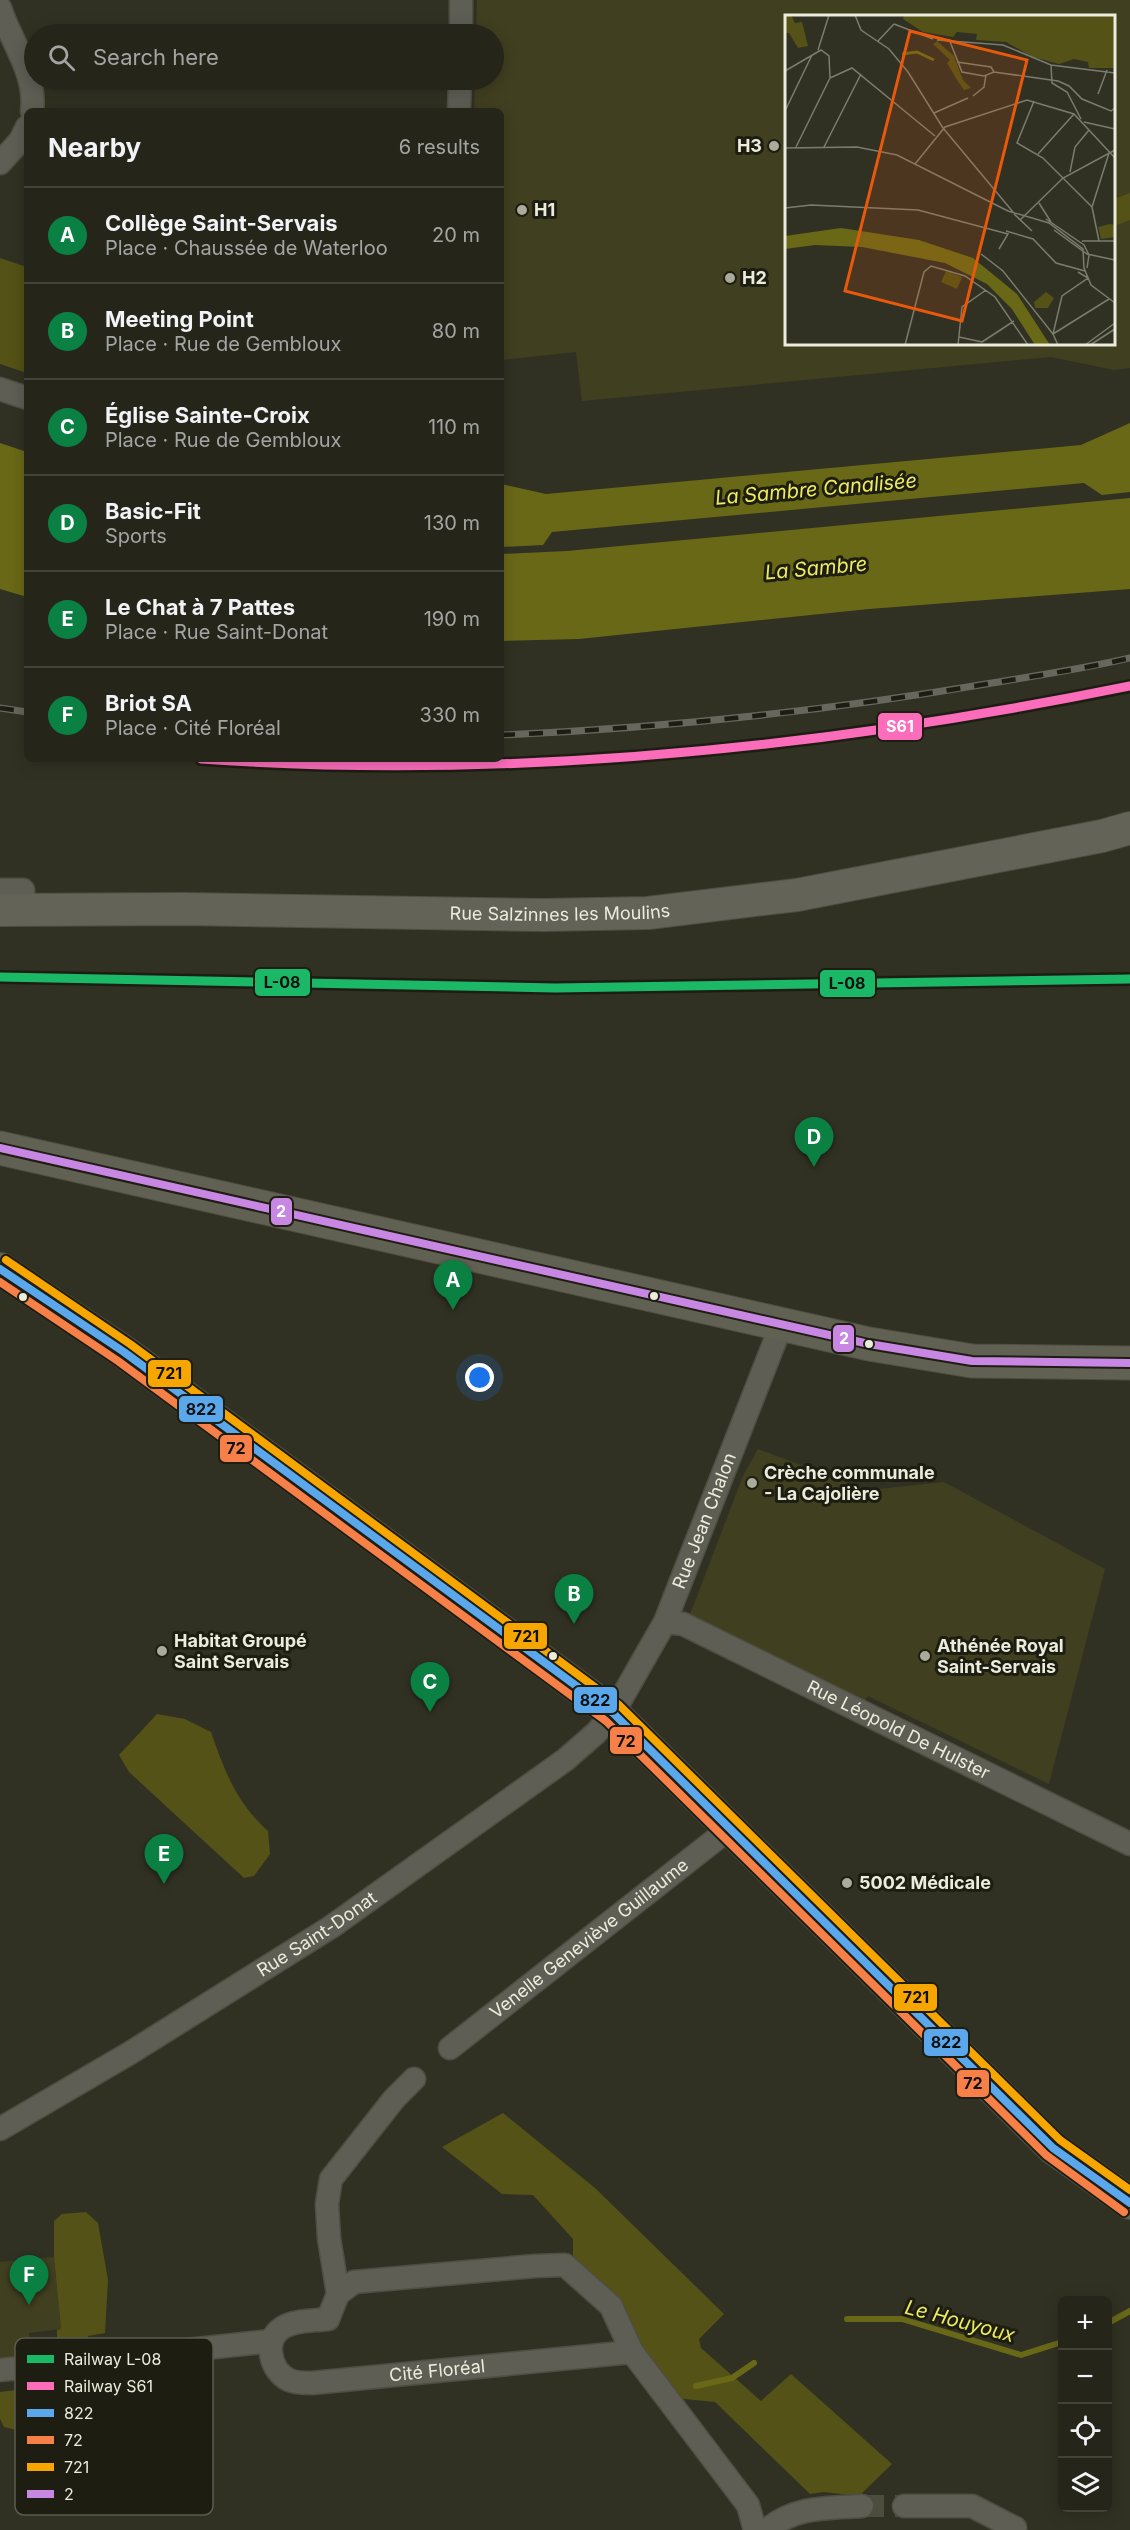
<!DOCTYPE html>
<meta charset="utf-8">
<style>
body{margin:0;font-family:Inter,sans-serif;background:#313127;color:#f1f3f6}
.controls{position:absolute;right:18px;bottom:18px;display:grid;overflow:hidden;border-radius:9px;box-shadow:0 3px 15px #0003}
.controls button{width:54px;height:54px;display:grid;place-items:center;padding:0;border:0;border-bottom:2px solid #424239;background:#25251a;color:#f1f3f6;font:30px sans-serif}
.you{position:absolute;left:480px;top:1378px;width:21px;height:21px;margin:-15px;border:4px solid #fff;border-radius:50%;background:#1a73e8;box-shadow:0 0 0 9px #1a73e833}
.badge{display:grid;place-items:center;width:39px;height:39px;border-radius:50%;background:#0b8043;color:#fff;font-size:20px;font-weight:700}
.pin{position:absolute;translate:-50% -50px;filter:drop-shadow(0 2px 3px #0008)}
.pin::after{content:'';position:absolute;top:32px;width:21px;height:18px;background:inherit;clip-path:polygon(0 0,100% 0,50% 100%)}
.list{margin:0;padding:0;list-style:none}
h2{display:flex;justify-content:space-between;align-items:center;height:78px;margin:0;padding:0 24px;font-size:26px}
h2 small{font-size:20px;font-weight:400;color:#a3a5a2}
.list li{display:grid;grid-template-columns:39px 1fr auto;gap:18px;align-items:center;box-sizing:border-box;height:96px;padding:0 24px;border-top:2px solid #424239}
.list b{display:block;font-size:22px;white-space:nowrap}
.list p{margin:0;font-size:20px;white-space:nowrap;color:#a3a5a2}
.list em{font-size:20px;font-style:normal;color:#a3a5a2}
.icon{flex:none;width:33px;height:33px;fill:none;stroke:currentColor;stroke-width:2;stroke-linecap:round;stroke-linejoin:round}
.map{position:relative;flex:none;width:1130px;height:2530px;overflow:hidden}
.search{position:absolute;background:#25251a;box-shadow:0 3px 15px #0003;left:24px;top:24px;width:480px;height:66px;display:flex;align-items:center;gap:15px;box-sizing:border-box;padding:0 21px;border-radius:33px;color:#a3a5a2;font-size:22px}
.panel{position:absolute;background:#25251a;box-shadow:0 3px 15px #0003;left:24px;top:108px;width:480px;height:654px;border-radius:9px}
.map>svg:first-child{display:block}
</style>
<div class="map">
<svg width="1130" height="2530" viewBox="0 0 1130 2530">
<rect width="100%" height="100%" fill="#313123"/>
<path fill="#403f20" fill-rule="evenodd" d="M477,0h653v368l-16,2 -63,-13 -469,44 -6,-49 -75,8v-249h-27l1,-31h19v-46h-18zM786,16h328v328h-328z
M758,1449l111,41 75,-8 161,87 -56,215 -181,-88 -6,8 -173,-87 54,-141z
M54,2257l7,72 -32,4 1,23 -30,3v-97z"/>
<path fill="#545216" d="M1130,193v27l-16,6v-27z
M0,258l27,9v106l-27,-9z
M157,1714l28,5 26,13c14,40 25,70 57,99l2,23 -16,22 -10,2 -115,-106 -10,-17z
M503,2113l92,75 129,126 -25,25 2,9 60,53 30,-27 101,90 -33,32 -35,-4 -14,2 -95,-92 -40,-4 -102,-140v-19l-40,-44 -31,-1 -60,-47z
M86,2212l12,11 10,57 -3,53 -17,3 1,7 -14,5h-18v-18l4,-1 -7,-72v-36l8,-7z
M55,2385l119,5 12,8 1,15 -6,10 -12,7 -65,8 -28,-6 -32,5 -40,-10 -4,-8v-27z"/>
<path fill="#696817" d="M1130,423v69l-28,3 -18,-12 -532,49 -9,13 -42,2v-63l45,10 535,-49z
M0,443l27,9v145l-27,-8z
M1130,498v91l-261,20 -290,30 -78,2v-87l66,-3z"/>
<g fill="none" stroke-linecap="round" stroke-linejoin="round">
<path stroke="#696817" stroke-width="6" d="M847,2319h55l119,36 41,-13
M1108,2323l22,-12
M696,2386l36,-8 22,-15"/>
<path stroke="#4d4d3f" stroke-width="22" stroke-dasharray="22 11" stroke-linecap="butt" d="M862,2506h42"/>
<g stroke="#4f4e42" stroke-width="25">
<g id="street">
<path d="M0,8c11,34 37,66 32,103"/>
<path d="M461,34v-34"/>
<path d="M459,111l1,-31"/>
<path d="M0,163l20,-22 7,-14"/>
<path d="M0,389l27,9"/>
<path d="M0,890h23v19"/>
<path id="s1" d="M665,1622l18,2 447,220"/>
<path id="s2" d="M450,2048l279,-219"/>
<path id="s3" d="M414,2079l-20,20 -63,80 -4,25 2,34 9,56 -10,25c-15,2 -34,1 -46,9 -19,12 -12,43 7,52 6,3 16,3 23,3l320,-31"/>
<path id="s4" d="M0,2129l130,-76 201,-126 234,-167 31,-27 17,-20 52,-91 117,-299"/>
<path d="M338,2294l16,-12 181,-16 30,-1 46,41 21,46 116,153 7,25"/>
<path d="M0,2370l271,-29"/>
<path d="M904,2506h68l43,22"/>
<path d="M767,2530c27,-24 62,-22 95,-24"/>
</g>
</g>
<g stroke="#4f4e42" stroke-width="34">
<g id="secondary">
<path id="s5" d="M0,910l185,-1 359,6 104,-2 149,-18 305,-59 28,-8"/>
<path d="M0,1269l124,83 489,361 440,435 77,55"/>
</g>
</g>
<g stroke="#4f4e42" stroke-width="35">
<path id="primary" d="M0,1148l869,196 103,17 158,2"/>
</g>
<use href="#street" stroke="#5e5e55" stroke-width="22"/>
<use href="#secondary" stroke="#636358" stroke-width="32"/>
<use href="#primary" stroke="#616153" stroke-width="33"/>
<g stroke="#67675d" stroke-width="7">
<path id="rail" d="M0,708l27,4
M501,735c163,-7 324,-24 485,-51 48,-8 97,-15 144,-26"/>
</g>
<use href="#rail" stroke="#1d1d12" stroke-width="4.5" stroke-dasharray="14" stroke-linecap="butt"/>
<g stroke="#1d1d12" stroke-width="12">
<path id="bus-1" d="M0,1269l124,83 489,361 440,435 77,55"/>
</g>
<g stroke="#1d1d12" stroke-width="12">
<path id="bus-2" d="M0,1282l118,79 488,360 440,434 78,57"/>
</g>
<g stroke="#1d1d12" stroke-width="12">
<path id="bus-3" d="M6,1260l124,84 489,361 441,435 70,50"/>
</g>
<g stroke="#1d1d12" stroke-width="12">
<path id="bus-4" d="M0,1148l869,196 103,17 158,2"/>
</g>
<use href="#bus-1" stroke="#5aa8eb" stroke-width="8"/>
<use href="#bus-2" stroke="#f78048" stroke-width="8"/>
<use href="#bus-3" stroke="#f7a600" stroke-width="8"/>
<use href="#bus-4" stroke="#c787e3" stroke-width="8"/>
<g stroke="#1d1d12" stroke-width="14">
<path id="rail-1" d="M0,977l555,11 575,-9"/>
</g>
<g stroke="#1d1d12" stroke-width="14">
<path id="rail-2" d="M201,759c311,22 624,-11 929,-73"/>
</g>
<use href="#rail-1" stroke="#1ab867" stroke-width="9"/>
<use href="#rail-2" stroke="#fb6dba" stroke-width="9"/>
</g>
<g fill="#aaab9b" stroke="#1d1d12" stroke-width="2">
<circle cx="774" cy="146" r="6"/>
<circle cx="522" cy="210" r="6"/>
<circle cx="730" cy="278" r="6"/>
<circle cx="752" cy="1483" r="6"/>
<circle cx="162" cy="1651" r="6"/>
<circle cx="925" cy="1656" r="6"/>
<circle cx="847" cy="1883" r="6"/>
</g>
<g fill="#ebecdc" stroke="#1d1d12" stroke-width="2">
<circle cx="654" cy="1296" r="5"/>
<circle cx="23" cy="1297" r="5"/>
<circle cx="869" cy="1344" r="5"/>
<circle cx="553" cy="1656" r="5"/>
</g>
<g text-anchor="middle" stroke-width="6" stroke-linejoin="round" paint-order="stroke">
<g font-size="18" font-weight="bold" fill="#ebecdc" stroke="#1d1d12" text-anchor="start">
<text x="762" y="152" text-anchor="end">H3</text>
<text x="534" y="216">H1</text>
<text x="742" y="284">H2</text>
<text x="764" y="1479">Crèche communale<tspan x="764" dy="21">- La Cajolière</tspan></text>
<text x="174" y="1647">Habitat Groupé<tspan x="174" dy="21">Saint Servais</tspan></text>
<text x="937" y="1652">Athénée Royal<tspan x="937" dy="21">Saint-Servais</tspan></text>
<text x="859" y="1889">5002 Médicale</text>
</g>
<g font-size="18" fill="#ebecdc" stroke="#1d1d12">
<text dy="6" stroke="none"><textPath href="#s5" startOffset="560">Rue Salzinnes les Moulins</textPath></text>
<text dy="6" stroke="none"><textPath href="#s4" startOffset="956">Rue Jean Chalon</textPath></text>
<text dy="6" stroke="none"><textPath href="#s1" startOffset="258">Rue Léopold De Hulster</textPath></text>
<text dy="6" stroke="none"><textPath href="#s4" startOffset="372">Rue Saint-Donat</textPath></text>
<text dy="6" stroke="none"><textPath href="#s2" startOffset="177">Venelle Geneviève Guillaume</textPath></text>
<text dy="6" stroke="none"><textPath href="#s3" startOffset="532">Cité Floréal</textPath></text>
</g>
<g font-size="20" font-style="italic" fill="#eeeb5f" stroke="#1d1d12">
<text transform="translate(816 489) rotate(-5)" y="7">La Sambre Canalisée</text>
<text transform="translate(816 568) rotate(-5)" y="7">La Sambre</text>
<text transform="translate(960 2321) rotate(15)" y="7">Le Houyoux</text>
</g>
</g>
<g transform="translate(785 15)">
<rect width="330" height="330" fill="#313123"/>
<path d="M0,0h6l4,8 7,-1 6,24 -10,2 -9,-15h-4zM119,0h211v53h-26l-1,-6 -14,-3 -15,5 -26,-7 -27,-15 -30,-2 1,-6 -20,-2 -4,5 -30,-5 -20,-13zM152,26l17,15 9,24 8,8 -7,2 -7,-10 -10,-17 3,-3 -17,-16zM325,209l5,1v12l-14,2 -3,-12zM161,256l16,6 -5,12 -16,-7zM261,277l8,6 -6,10h-13l-1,-6z" fill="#545216"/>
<path d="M56,213l78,12 54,18 44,36 33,51h-15l-23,-36 -25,-25 -42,-21 -83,-16 -47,-2 -30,4v-13z" fill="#696817"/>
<path fill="none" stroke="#696817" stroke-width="3" d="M117,39l15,-2 17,8"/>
<path fill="none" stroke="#7b7c6d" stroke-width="1.5" d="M70,0l6,15 28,19 19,23 35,56 70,84M109,9l39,15M164,24l13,33 22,4 10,-4 64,9 11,5 13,13 29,12 4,-3M152,25l66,5 48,20 64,8M93,26l16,-17M33,35l11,-35M172,47l34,5 3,5M266,50l1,18 15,9 14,27M0,56l36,-21 8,6 1,22M45,63l22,-10 83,68M313,79l9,-24M188,81l11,-9 2,-12M249,86l-17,42 26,15 49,49M0,96l27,-56M149,98l34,-15M299,107l31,7M11,132l34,-69M39,132l37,-73M0,133l72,-1 40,8 111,56 41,12 34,26 1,19 7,17 24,18M253,139l36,-40M130,149l30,-37 82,-27 47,14 41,44M285,157l5,-25 14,-17M254,188l12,19M307,192l17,-54M307,192l7,34M0,193l26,-3 107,5 90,24 -9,15M229,199l18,17M261,204l38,26 5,10 -2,13M235,205l43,-42 52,-28M269,215l33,24 28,6M221,216l27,8 23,24 29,8M297,226h33M196,239l22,17 50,63M268,319l56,-35M174,322l23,5M197,327l32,-21M120,330l19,-73 7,-6 34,10 30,21 33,48M173,330l4,-38 24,-17M273,330l-5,-11 9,-38 26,-18 -10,-6M300,330l30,-22M305,330l25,-16"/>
<path fill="#e8590c" fill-opacity="0.15" stroke="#e8590c" stroke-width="3" d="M125,16l117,29 -65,261 -117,-30z"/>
<rect width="330" height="330" fill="none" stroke="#ebecdc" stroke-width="3"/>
</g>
<rect x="15" y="2338" width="198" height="177" rx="9" fill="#1d1d12" stroke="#5b5b4f" stroke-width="1.5"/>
<rect x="27" y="2355" width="27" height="8" fill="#1ab867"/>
<rect x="27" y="2382" width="27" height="8" fill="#fb6dba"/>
<rect x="27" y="2409" width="27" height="8" fill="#5aa8eb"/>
<rect x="27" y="2436" width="27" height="8" fill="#f78048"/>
<rect x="27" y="2463" width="27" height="8" fill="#f7a600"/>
<rect x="27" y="2490" width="27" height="8" fill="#c787e3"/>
<g font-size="16" fill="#ebecdc">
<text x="64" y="2365">Railway L-08</text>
<text x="64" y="2392">Railway S61</text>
<text x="64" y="2419">822</text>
<text x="64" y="2446">72</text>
<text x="64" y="2473">721</text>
<text x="64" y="2500">2</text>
</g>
<g stroke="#1d1d12" stroke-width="2">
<rect x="877" y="712" width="46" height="29" rx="6" fill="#fb6dba"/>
<rect x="254" y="968" width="57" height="29" rx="6" fill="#1ab867"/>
<rect x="819" y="969" width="57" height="29" rx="6" fill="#1ab867"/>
<rect x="270" y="1197" width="23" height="29" rx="6" fill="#c787e3"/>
<rect x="832" y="1324" width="23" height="29" rx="6" fill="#c787e3"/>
<rect x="147" y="1359" width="45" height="29" rx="6" fill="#f7a600"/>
<rect x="178" y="1395" width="46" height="28" rx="6" fill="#5aa8eb"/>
<rect x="219" y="1434" width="34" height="29" rx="6" fill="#f78048"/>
<rect x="503" y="1622" width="45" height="28" rx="6" fill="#f7a600"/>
<rect x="573" y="1686" width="45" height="28" rx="6" fill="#5aa8eb"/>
<rect x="609" y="1726" width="34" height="29" rx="6" fill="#f78048"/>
<rect x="893" y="1983" width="45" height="29" rx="6" fill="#f7a600"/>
<rect x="923" y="2028" width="46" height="29" rx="6" fill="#5aa8eb"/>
<rect x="956" y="2069" width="34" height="29" rx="6" fill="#f78048"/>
</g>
<g font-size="16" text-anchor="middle" font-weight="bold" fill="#fff">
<text x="900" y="732">S61</text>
<text x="281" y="1217">2</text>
<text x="844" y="1344">2</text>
</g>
<g font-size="16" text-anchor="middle" font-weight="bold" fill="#111">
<text x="282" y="988">L-08</text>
<text x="847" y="989">L-08</text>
<text x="169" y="1379">721</text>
<text x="201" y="1415">822</text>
<text x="236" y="1454">72</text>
<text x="526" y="1642">721</text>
<text x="595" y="1706">822</text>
<text x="626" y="1747">72</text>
<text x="916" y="2003">721</text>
<text x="946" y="2048">822</text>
<text x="973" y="2089">72</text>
</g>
</svg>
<div class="controls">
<button>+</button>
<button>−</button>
<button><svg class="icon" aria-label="locate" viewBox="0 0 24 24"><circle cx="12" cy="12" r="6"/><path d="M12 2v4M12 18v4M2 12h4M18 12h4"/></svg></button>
<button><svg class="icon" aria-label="layers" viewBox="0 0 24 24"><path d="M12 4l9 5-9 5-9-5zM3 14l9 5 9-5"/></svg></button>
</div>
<div class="you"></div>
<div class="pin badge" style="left:453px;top:1310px">A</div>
<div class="pin badge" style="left:574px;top:1624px">B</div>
<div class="pin badge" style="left:430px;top:1712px">C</div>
<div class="pin badge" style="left:814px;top:1167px">D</div>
<div class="pin badge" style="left:164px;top:1884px">E</div>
<div class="pin badge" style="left:29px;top:2305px">F</div>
<div class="search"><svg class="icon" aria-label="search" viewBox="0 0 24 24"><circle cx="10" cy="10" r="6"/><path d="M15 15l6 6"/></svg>Search here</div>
<section class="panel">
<h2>Nearby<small>6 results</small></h2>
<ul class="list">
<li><span class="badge">A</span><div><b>Collège Saint-Servais</b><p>Place · Chaussée de Waterloo</p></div><em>20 m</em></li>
<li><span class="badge">B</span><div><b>Meeting Point</b><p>Place · Rue de Gembloux</p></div><em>80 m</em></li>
<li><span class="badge">C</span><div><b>Église Sainte-Croix</b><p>Place · Rue de Gembloux</p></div><em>110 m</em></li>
<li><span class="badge">D</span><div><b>Basic-Fit</b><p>Sports</p></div><em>130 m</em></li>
<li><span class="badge">E</span><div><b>Le Chat à 7 Pattes</b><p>Place · Rue Saint-Donat</p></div><em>190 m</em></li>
<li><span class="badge">F</span><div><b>Briot SA</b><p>Place · Cité Floréal</p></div><em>330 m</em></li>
</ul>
</section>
</div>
